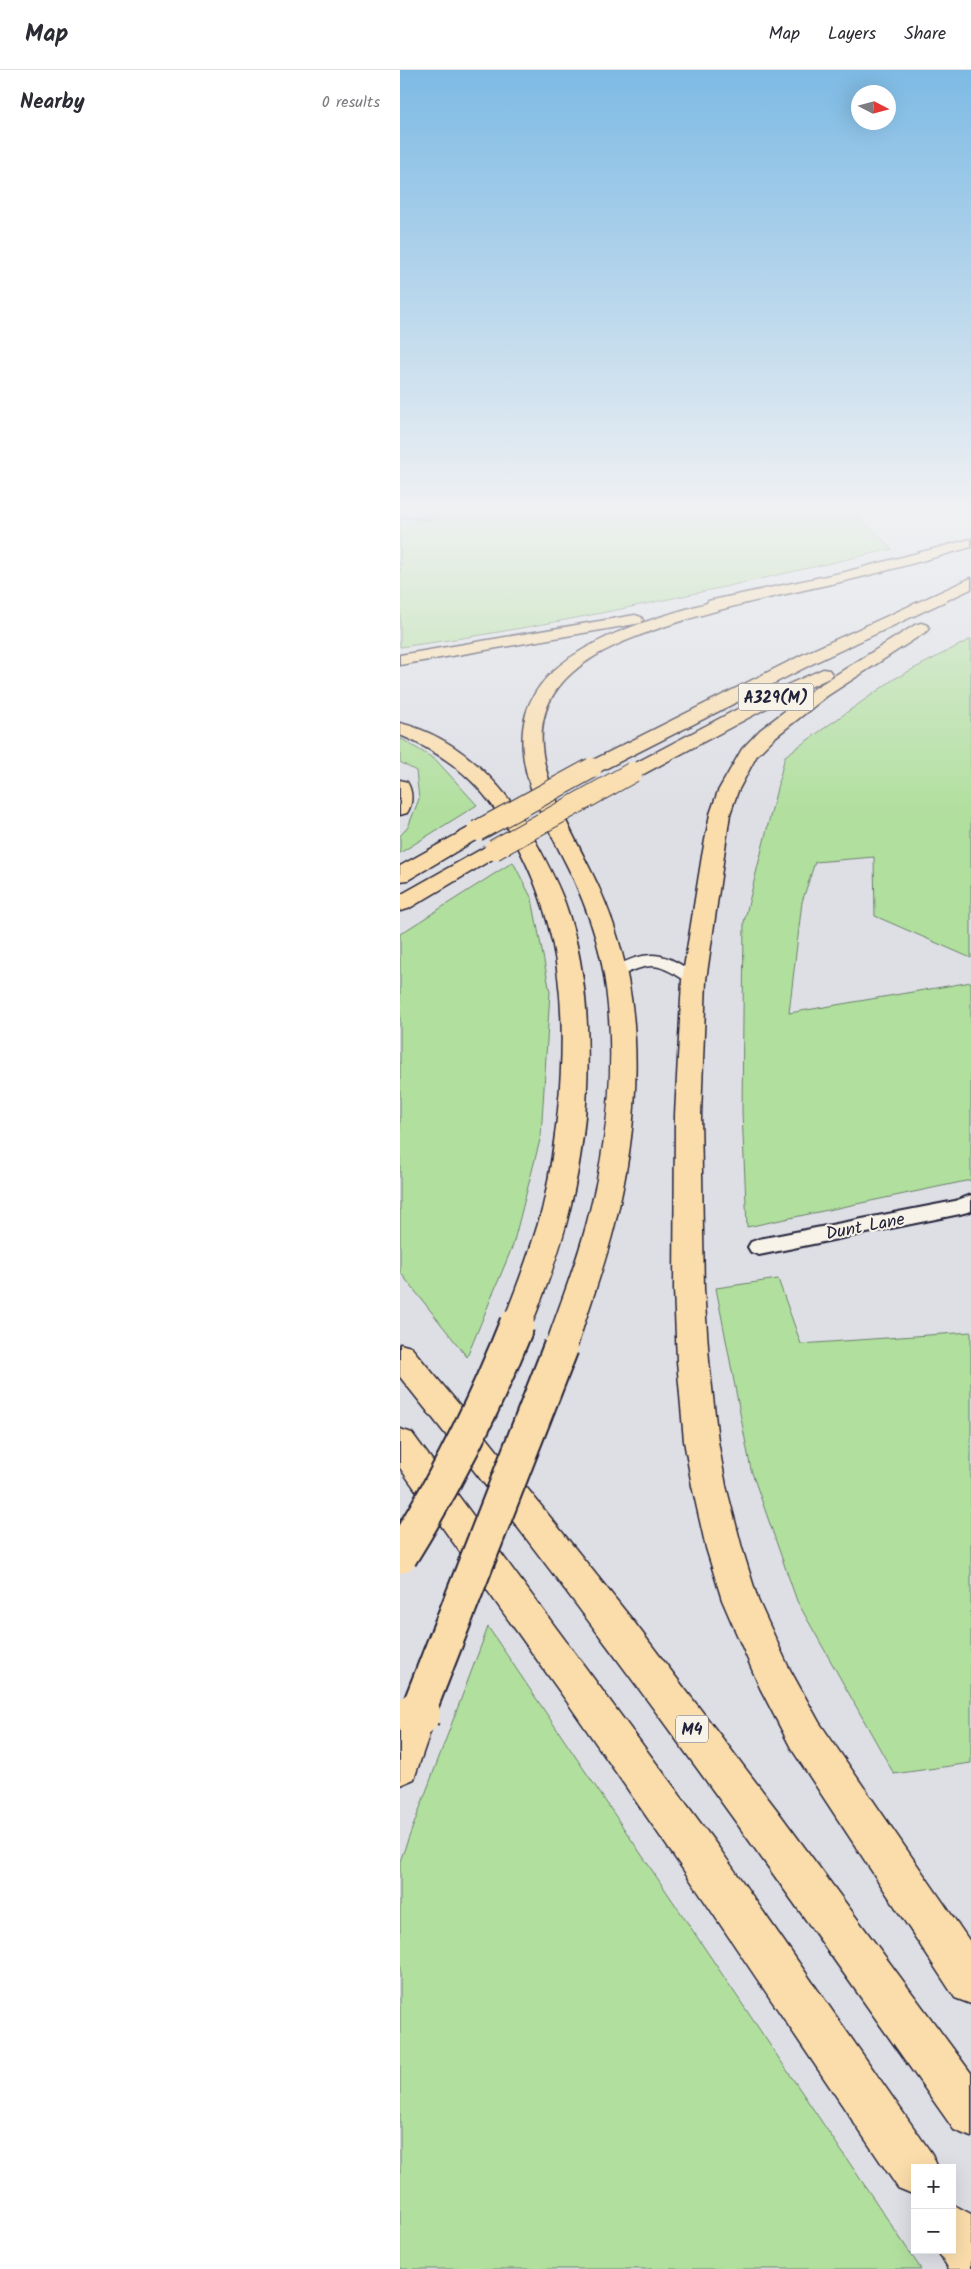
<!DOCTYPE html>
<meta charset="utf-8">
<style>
body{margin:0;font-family:Kalam,sans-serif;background:#f7f7f7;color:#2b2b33}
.controls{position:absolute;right:15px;bottom:15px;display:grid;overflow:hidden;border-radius:0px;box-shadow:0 5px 20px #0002}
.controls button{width:45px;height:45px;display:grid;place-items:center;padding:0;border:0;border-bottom:1px solid #e1e1e2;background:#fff;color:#2b2b33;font:25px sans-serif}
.compass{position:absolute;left:451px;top:15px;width:45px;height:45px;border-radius:50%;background:#fff;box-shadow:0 5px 20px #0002;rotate:96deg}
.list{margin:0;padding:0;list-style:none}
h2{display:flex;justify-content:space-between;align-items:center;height:65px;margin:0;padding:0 20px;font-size:21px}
h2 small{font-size:16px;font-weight:400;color:#7c7c81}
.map{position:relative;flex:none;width:571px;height:2199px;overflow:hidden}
header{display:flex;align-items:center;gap:30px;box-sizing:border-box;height:70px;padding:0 25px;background:#fff;border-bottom:1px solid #e1e1e2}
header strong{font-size:24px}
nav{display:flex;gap:28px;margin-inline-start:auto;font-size:18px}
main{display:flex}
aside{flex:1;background:#fff}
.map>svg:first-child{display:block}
</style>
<header>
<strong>Map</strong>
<nav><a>Map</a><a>Layers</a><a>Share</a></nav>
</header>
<main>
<aside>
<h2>Nearby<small>0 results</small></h2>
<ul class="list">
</ul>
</aside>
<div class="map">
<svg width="571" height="2199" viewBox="0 0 571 2199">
<rect width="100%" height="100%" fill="#dedfe5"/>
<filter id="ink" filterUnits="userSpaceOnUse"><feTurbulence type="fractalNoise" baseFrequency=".02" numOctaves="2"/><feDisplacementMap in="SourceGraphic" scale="10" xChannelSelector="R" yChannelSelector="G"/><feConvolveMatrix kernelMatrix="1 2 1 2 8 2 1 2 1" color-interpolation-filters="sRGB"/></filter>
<g filter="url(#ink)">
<path fill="#b1df9e" stroke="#6a806c" d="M89,435l106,2 9,-2h231l1,5 14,-1 42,40c-163,37 -326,76 -492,98v-125c31,0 59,-8 89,-17z
M571,569v319l-96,-42 -1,-59 -59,5 -13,40 -13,111 182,-31v198l-224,47 -5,-115 2,-190 41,-166 109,-77z
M0,668l36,22 41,45 -77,48v-17l8,-9 11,-28 -3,-28 -16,-9z
M113,792l19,37 18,93 -9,144 -28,109 -46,112 -67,-85v-338z
M378,1209l23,65 170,-12v431l-77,11 -97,-173 -46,-131 -35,-182z
M88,1557l433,642h-521v-408z"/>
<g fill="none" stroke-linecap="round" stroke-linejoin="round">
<path stroke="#59839d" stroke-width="4" d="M0,447l26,1 36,-13"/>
<g stroke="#22223b" stroke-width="14">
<path id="lane" d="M215,903c35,-19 47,-16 79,7"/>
</g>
<g stroke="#22223b" stroke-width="4">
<path id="street" d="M571,1125v16l-11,3 -201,41 -8,-3 -3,-5 3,-5 8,-3 196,-38z"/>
</g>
<g stroke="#22223b" stroke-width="3">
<path id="highway" d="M571,469v8c-42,12 -84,24 -126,34 -60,13 -118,25 -176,44 -33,11 -70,24 -96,47 -64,55 -15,131 14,191 13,25 24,51 32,79 27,91 18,195 -5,286 -10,40 -25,79 -37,119l-5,8 -11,3 -11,-3 -5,-8c14,-40 30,-80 41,-121 23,-86 33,-180 15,-267 -6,-27 -16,-54 -27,-79 -23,-50 -64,-108 -48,-166 18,-67 123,-94 181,-111l1,-2 137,-29z
M571,508v11l-155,73 -217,110 -7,2 -7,-2 -3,-4 3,-4 219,-110z
M235,545l6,2 2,3 -2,3 -241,42v-10z
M521,553l6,2 2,3 -2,3 -100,65 -53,42 -17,17 -19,36 -8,23 -24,166 -5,135 3,174 5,72 9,80 8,45 16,62 16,52 30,66 31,56 152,221v61l-16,-6 -164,-250 -31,-60 -38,-88 -16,-52 -14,-62 -8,-45 -7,-80 -3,-72 1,-174 7,-135 20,-124 8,-42 8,-23 24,-42 18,-19 55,-42 100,-63z
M423,599l6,1 3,4 -3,4 -55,26 -134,72 -7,2 -7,-2 -3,-4 3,-4 136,-72z
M0,653c58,14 104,61 132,112 12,22 24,44 33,68 32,89 27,215 5,306 -9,39 -23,77 -38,115l-4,8 -11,3 -11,-3 -4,-8c15,-37 29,-75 40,-114 8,-33 12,-66 16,-100 9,-91 4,-179 -39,-261 -29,-56 -60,-89 -119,-114z
M0,710l7,2c6,9 6,22 0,31l-7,2z
M77,755l7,2 3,4 -3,4 -76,45 -8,1v-15l70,-39z
M94,774l7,2 3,4 -3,4 -93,55 -8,2v-16l87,-49z
M0,1274l11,3 76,91 147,184 143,188 194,263v64l-17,-7c-179,-255 -359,-510 -554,-753z
M0,1359l12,4 307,415 213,306 6,14h-23v27l-17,-7 -209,-310 -119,-172 -170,-238z
M17,1627l14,6 5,12 -22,64 -14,6v-75l3,-7z
M552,2134l19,10v55h-22l-12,-19h15z"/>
</g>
<use href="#lane" stroke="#f7f3e8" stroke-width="11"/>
<use href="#street" fill="#f7f3e8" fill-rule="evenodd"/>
<use href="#highway" fill="#fbddab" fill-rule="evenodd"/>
<g stroke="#22223b" stroke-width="22" stroke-linecap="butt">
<path id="highway-bridge-far2" d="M77,761l115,-63
M94,780l139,-78"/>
</g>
<g stroke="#22223b" stroke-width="38" stroke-linecap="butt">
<path id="highway-bridge-far1" d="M0,1486c46,-74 85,-151 117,-232
M17,1644l144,-367"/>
</g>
<g stroke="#22223b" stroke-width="48" stroke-linecap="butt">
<path id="highway-bridge" d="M17,1645l1,-2"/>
</g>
<use href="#highway-bridge-far2" stroke="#fbddab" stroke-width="20"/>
<use href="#highway-bridge-far1" stroke="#fbddab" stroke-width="34"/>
<use href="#highway-bridge" stroke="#fbddab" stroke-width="44"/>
</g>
</g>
<linearGradient id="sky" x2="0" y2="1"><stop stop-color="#7dbae4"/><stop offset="0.59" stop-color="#f0f1f3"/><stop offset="1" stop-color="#f0f1f3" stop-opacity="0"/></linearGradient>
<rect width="571" height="743" fill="url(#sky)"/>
<g text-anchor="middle" stroke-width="4" stroke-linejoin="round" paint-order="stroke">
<g fill="#f7f3e8" stroke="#62616f" stroke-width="1">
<rect x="338.5" y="613.5" width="75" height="27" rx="4"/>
<rect x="276" y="1645.5" width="32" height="27" rx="4"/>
</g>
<g font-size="16" font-weight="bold" fill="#22223b">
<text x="376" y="633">A329(M)</text>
<text x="292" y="1665">M4</text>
</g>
<g font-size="18" fill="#22223b" stroke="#f7f3e8">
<text transform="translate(465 1156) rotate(-11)" y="6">Dunt Lane</text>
</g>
</g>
</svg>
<div class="controls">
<button>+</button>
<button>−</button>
</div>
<svg class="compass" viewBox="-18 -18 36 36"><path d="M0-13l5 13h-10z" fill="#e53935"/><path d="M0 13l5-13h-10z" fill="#7c7c81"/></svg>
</div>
</main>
